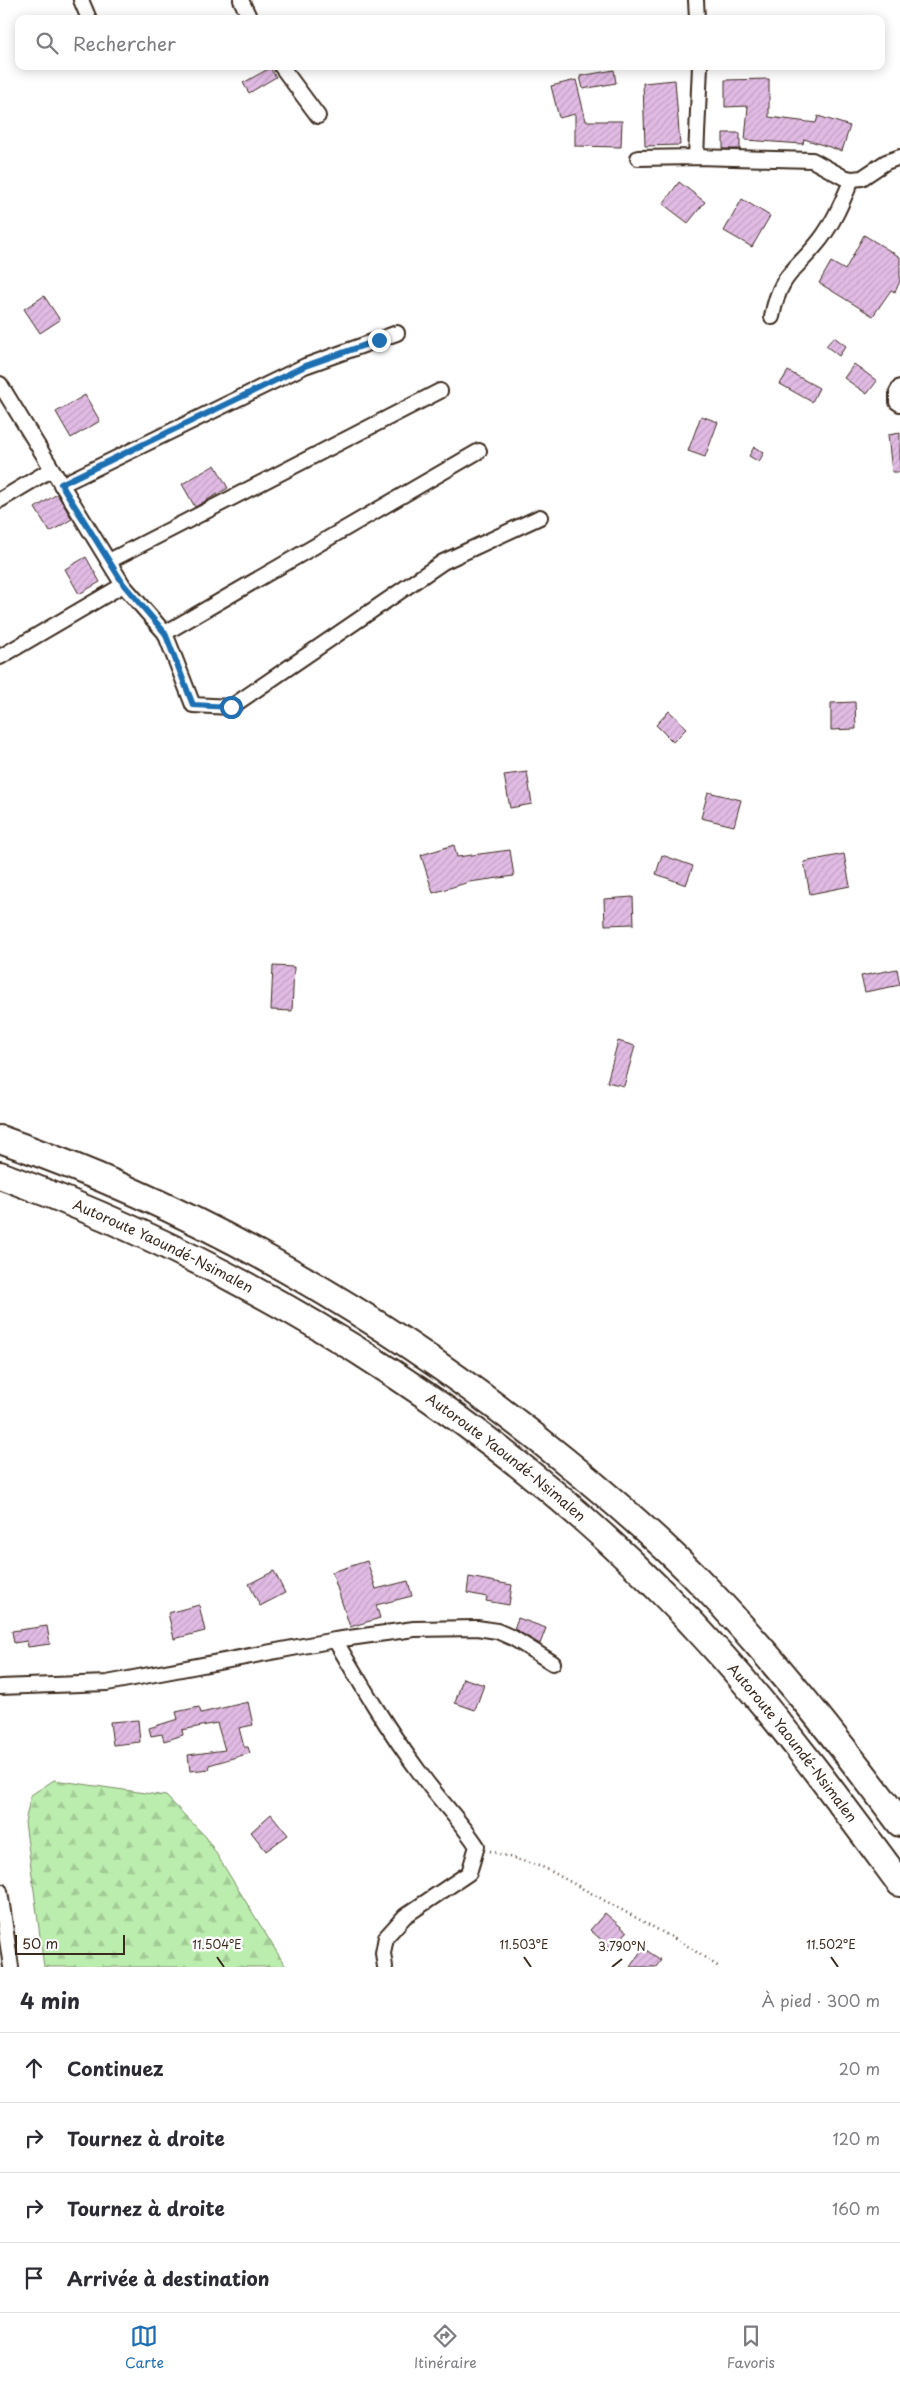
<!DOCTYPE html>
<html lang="fr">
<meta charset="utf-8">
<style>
body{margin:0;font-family:"Playpen Sans",sans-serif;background:#f7f7f7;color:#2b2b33}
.scale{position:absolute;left:15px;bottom:12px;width:110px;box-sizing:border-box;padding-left:5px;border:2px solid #3b2a1e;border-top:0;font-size:14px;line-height:18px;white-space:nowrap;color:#3b2a1e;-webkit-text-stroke:4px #fff;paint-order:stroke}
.stop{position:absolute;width:15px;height:15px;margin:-11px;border:4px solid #1f6fb2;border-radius:50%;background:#fff}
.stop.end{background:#1f6fb2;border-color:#fff;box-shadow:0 1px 5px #0008}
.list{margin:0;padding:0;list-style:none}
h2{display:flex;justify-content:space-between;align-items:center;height:65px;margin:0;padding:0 20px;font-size:21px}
h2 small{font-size:16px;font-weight:400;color:#7c7c81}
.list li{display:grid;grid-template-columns:32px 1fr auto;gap:15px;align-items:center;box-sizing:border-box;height:70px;padding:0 20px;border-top:1px solid #e1e1e2}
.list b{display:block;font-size:19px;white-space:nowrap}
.list em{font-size:16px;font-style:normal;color:#7c7c81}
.icon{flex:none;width:28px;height:28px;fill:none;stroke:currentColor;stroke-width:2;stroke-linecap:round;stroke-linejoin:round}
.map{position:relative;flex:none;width:900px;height:1967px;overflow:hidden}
.search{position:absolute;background:#fff;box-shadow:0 2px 12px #0003;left:15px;right:15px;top:15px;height:55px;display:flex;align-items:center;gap:12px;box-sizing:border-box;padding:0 18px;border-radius:10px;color:#7c7c81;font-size:19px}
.sheet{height:345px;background:#fff}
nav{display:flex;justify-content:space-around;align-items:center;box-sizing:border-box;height:70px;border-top:1px solid #e1e1e2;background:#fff;font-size:14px;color:#7c7c81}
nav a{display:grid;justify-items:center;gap:2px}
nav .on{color:#1f6fb2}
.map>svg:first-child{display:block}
</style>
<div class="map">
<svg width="900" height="1967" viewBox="0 0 900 1967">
<defs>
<pattern id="forest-firs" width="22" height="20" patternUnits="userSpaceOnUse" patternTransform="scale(1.25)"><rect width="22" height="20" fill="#bbedae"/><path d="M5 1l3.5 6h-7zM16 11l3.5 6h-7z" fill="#a2cb95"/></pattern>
<pattern id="building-hatch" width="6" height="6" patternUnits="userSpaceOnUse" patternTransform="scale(1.25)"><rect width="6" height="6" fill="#e1bbe4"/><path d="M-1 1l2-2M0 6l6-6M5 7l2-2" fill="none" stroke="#c2a1c3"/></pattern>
</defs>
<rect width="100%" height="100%" fill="#fff"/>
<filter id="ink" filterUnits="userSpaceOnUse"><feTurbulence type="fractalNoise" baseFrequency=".02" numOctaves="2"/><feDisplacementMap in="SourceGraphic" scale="10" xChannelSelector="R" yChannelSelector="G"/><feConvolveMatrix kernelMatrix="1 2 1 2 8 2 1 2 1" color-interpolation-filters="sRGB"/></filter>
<g filter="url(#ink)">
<path fill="url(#forest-firs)" stroke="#7b8c66" d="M54,1780l112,16 40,41 80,130h-242l-19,-145 6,-27z"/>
<path fill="url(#building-hatch)" stroke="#3b2a1e" d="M270,68l6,9 -27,16 -6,-10z
M614,70l2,13 -33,6 -3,-13z
M769,79v38l47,6 2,-7 32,10 -8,25 -38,-12 -1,5 -58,-4 3,-34 -23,1v-27z
M576,80l10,41h36l-1,26 -46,-1v-32l-16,4 -8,-32z
M675,80l5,65 -35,1 -2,-63z
M723,133h17v16h-17z
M679,182l26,20 -17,21 -25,-19z
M742,199l28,17 -18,31 -28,-16z
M864,235l36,22v24l-5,11 -4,-2 -18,26 -54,-33 12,-21 14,8z
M44,296l16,24 -20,13 -16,-24z
M834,337l12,9 -7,10 -13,-10z
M854,364l23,17 -10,13 -23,-16z
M788,371l31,17 -7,14 -32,-18z
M85,395l15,26 -29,17 -15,-26z
M701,416l17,6 -13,35 -17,-6z
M900,433v39h-8l-4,-37z
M754,447l10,5 -5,10 -10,-6z
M215,465l13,23 -33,19 -13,-23z
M57,494l15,25 -22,13 -15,-24z
M86,557l14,25 -21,12 -14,-25z
M855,702l1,27 -25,1v-27z
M669,711l18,17 -14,14 -17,-17z
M527,772l5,32 -22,4 -6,-33z
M708,792l33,8 -7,26 -33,-8z
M454,845l3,12 53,-7 4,26 -45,6 -36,11 -12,-38z
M844,854l6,32 -40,8 -6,-32z
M662,855l31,11 -7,19 -30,-11z
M633,897l1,27 -29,1 -1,-26z
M273,966l21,1 -2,44 -21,-1z
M897,969l3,16 -35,7 -4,-16z
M618,1041l17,5 -11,40 -17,-4z
M367,1561l9,28 32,-8 4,15 -36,9 4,13 -30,9 -18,-55z
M274,1571l11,22 -25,13 -11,-22z
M469,1577l43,8 -3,20 -23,-4 1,-4 -20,-4z
M199,1605l6,26 -31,8 -6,-26z
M518,1618l28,10 -6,16 -26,-15z
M47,1626l3,18 -22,3 -1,-6 -13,2 -2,-12z
M463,1678l21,7 -9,25 -20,-7z
M248,1702l5,23 -14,3 5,19h4l2,6 -41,12 1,4 -20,2 -2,-16 37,-5 -8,-27 -35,7 1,5 -19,6 -2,-7 -11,2 -2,-8 29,-9 -2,-7 23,-5 2,6z
M138,1720l2,22 -27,3 -3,-23z
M271,1814l17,21 -22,16 -15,-19z
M605,1913l22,19 -15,17 -22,-19z
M643,1948l18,12 -5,7h-26z"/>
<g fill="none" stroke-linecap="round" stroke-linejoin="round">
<g stroke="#3b2a1e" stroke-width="18">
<path id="street" d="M81,0l8,19
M241,0l9,19
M696,0l1,19
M281,66l37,50
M696,157l4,-91
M638,158l58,-1 116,3 31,17 9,2 10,-1 24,-16 14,-5
M772,317c8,-44 23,-45 48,-77 14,-18 23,-40 32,-61
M0,384l123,201 42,48 28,72 38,2 212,-145 97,-45
M900,387l-3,5v10l3,2
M61,485l244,-119 92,-33
M0,500l52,-31
M109,561l331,-170
M165,633l314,-182
M0,657l123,-72
M335,1640c27,46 53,90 85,133 18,26 40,47 57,73l-8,27 -64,43 -19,21 -3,16 2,14
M0,1687l107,-4 228,-43 79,-11 63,-1 20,3 16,7 40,25
M0,1891l11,76"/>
</g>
<g stroke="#3b2a1e" stroke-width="30">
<g id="highway">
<path d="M0,1139c204,71 398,185 564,321 49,40 98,82 142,128 70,73 133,153 194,235"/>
<path id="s1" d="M0,1175c273,101 529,264 723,482 63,71 120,149 177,226"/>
</g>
</g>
<path stroke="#3b2a1e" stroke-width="2.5" stroke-dasharray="1 4" stroke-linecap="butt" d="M490,1851l55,17 141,77 33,22"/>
<use href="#street" stroke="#fff" stroke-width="14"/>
<use href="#highway" stroke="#fff" stroke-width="26"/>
</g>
</g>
<g fill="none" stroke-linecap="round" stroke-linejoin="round" filter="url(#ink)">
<path stroke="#1f6fb2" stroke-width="6" d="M231,707l-38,-2 -28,-72 -41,-48 -63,-101 244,-118 74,-26"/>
</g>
<path fill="none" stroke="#3b2a1e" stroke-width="2" d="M217,1957l7,10M524,1957l7,10M831,1957l7,10M612,1967l10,-8"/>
<g text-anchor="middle" stroke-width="5" stroke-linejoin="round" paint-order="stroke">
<g font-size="14" fill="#3b2a1e" stroke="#fff">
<text dy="5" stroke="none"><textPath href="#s1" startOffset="178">Autoroute Yaoundé-Nsimalen</textPath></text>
<text dy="5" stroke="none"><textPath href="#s1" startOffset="582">Autoroute Yaoundé-Nsimalen</textPath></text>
<text dy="5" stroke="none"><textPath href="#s1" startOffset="988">Autoroute Yaoundé-Nsimalen</textPath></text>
</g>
</g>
<g font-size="12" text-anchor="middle" fill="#3b2a1e" stroke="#fff" stroke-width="5" stroke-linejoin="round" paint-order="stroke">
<text x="217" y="1949">11.504°E</text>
<text x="524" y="1949">11.503°E</text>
<text x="831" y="1949">11.502°E</text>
<text x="622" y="1951">3.790°N</text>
</g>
</svg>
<div class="scale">50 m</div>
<div class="stop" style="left:231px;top:707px"></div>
<div class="stop end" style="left:379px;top:340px"></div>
<div class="search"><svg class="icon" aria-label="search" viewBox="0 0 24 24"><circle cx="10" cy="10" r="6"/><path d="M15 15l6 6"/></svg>Rechercher</div>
</div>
<section class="sheet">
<h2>4 min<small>À pied · 300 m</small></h2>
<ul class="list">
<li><svg class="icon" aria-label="ahead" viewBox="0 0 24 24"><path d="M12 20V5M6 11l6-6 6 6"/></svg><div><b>Continuez</b></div><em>20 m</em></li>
<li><svg class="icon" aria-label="right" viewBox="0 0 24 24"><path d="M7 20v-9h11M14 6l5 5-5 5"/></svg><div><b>Tournez à droite</b></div><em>120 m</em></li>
<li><svg class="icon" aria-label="right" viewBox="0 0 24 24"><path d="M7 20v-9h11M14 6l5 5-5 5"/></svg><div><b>Tournez à droite</b></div><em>160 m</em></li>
<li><svg class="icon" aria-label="arrive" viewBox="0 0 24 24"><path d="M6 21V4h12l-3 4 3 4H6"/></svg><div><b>Arrivée à destination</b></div></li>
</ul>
</section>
<nav>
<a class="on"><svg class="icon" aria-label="map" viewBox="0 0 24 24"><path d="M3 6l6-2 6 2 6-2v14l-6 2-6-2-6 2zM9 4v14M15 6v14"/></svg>Carte</a>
<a><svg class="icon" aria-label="directions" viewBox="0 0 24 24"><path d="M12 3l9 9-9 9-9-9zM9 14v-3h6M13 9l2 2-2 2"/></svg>Itinéraire</a>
<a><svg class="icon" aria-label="saved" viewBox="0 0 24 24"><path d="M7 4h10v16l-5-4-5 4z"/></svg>Favoris</a>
</nav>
